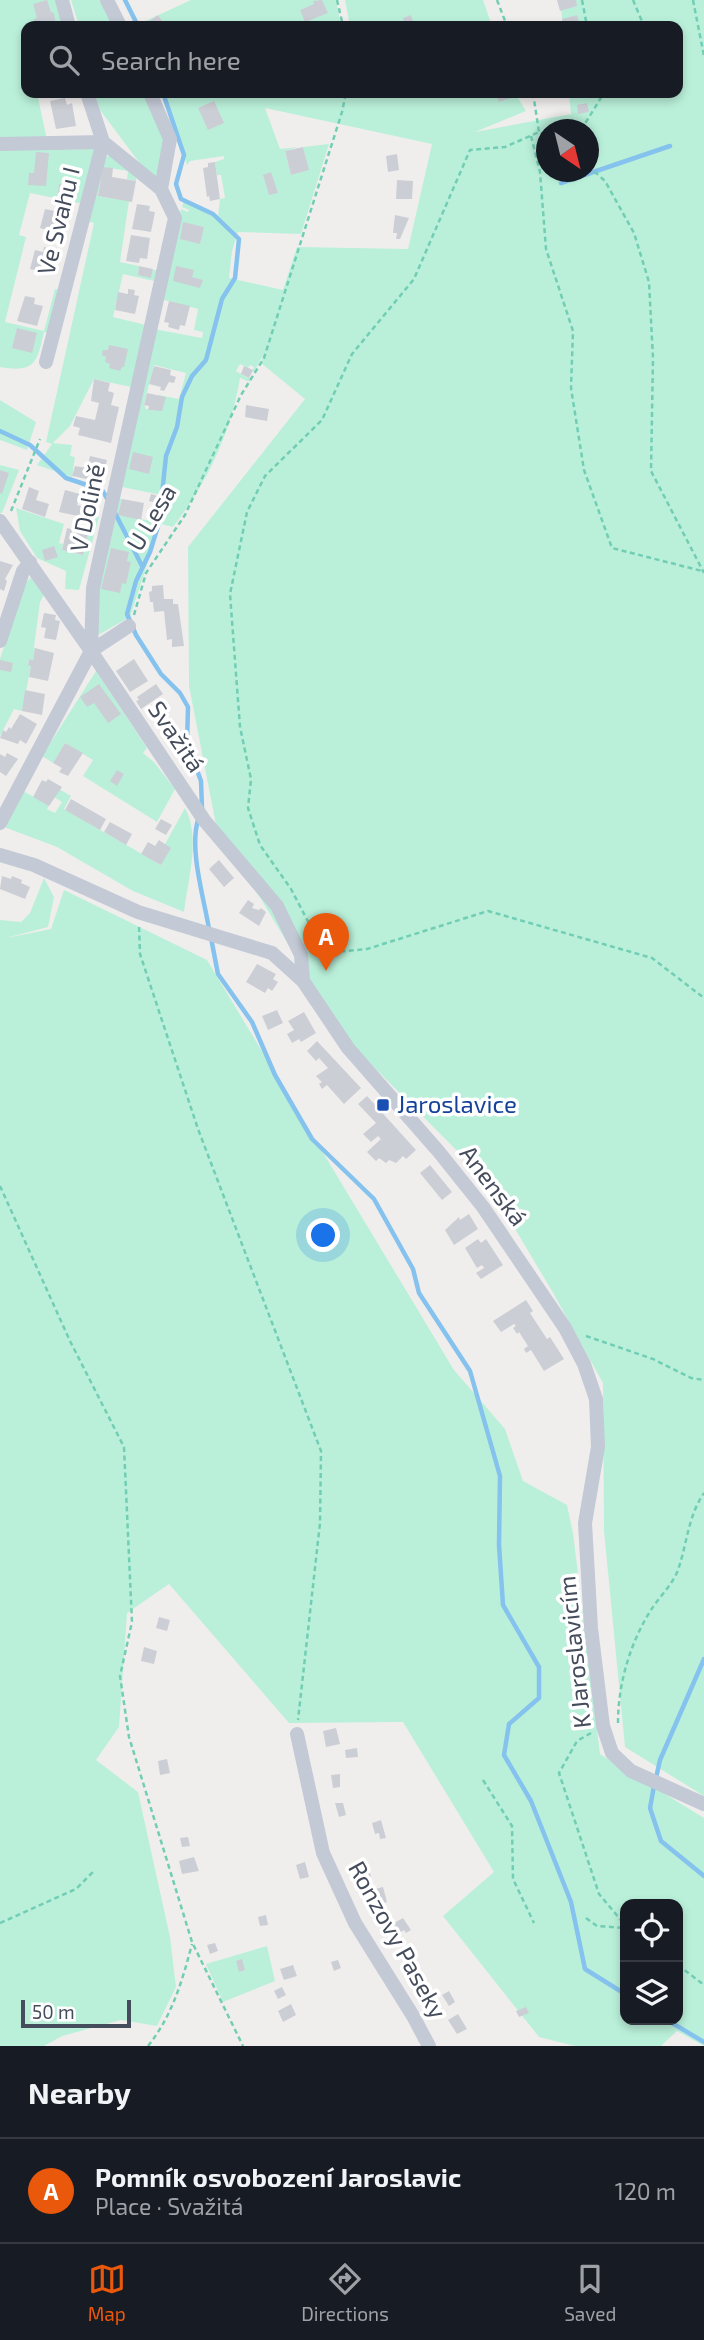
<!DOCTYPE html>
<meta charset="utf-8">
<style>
body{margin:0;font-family:"Exo 2",sans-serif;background:#20242c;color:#f1f3f6}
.controls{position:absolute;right:21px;bottom:21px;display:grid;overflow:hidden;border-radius:14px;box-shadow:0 4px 10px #0003}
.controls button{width:63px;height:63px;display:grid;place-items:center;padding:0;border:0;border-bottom:2px solid #363941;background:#171b24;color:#f1f3f6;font:35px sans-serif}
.compass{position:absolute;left:536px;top:119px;width:63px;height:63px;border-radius:50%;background:#171b24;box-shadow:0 4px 10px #0003;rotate:145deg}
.scale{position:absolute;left:21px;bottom:18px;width:110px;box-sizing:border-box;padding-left:7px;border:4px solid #454c5b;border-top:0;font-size:19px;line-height:24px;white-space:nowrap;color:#454c5b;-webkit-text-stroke:5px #fff;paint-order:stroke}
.you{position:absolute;left:324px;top:1236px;width:24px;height:24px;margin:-18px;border:5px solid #fff;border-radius:50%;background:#1a73e8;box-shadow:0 0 0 10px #1a73e833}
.badge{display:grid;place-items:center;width:46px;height:46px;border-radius:50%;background:#ea580c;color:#fff;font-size:23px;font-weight:700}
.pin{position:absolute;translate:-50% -58px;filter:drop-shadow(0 2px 4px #0008)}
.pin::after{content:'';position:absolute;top:37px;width:24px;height:21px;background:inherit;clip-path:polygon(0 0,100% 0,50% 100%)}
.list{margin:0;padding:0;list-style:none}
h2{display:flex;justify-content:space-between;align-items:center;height:91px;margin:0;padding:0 28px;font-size:30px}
h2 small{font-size:23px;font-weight:400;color:#9ea1a6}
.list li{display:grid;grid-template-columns:46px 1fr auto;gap:21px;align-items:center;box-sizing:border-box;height:105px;padding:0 28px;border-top:2px solid #363941}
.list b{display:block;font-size:26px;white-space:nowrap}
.list p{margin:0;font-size:23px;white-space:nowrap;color:#9ea1a6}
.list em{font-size:23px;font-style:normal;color:#9ea1a6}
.icon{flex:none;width:38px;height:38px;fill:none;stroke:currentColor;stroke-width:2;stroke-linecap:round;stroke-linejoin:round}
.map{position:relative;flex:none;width:704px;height:2046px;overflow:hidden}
.search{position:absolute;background:#171b24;box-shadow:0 4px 10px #0003;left:21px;right:21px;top:21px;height:77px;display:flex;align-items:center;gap:18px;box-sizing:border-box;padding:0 24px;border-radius:14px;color:#9ea1a6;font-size:26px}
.sheet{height:196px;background:#171b24}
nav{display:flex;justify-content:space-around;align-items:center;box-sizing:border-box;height:98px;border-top:2px solid #363941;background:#171b24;font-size:19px;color:#9ea1a6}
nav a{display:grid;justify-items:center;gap:4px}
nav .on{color:#ea580c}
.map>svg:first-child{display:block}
</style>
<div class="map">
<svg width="704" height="2046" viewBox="0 0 704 2046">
<rect width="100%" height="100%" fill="#f0eeed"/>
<path fill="#baf0da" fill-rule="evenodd" d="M0,0h57l8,26h-39v67h11l10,47 -47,-1z
M71,0h31l14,26h-37z
M191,0h145l5,26h-202v-2z
M345,0h138l9,26h-142z
M560,0h144v1796l-79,-49 -21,-216 -1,-148 -51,-92 -66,-111 -141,-142 -129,-213 -27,-139 -1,-139 117,-148 -44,-36 2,-8 -9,17 -2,-1 2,-4 -4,-2 -2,3 -8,-4 -4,7 12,7 4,-1 -2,5 -10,-4c-9,55 -33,105 -67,149l-16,-4 -3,20 -24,74 -32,18 -4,-34 21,-104 7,2 -3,16 38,7 4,-27 -44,-9 37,-157 48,9 1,-6 -9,-2 4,-21 -37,-10 20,-90 7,3 1,-2 -7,-3 2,-7 40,23 -6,-6 2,-18 5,-1 -4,-23h-4l-2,-13 9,-3v-3l-34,5 -3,4 -26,-72h354l11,18 -51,21 96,-18 -2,-21h109v-67h-115zM265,108l167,36 -24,105 -111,-2 -14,43 -54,-12 3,-27 6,-19 63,2 28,-90 -26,3 5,23 -17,5 -6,-24 13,-4 -18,2zM546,130h42v42h-42zM154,365l32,8 -7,26 -21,-4 -4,14 3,2 -11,-2 -2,-5z
M94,93h51l19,48 -1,32 -10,8 -53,-71z
M0,148l97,1 -13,55 -54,-11 -11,42 7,2 -21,85 39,9 11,-42 8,1 -10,43 -9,-1c-7,31 -9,41 -44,35z
M109,155h6l21,23v3l-9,-2 1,-8 -25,-4 -5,29 31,5 -9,61 19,4 -1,9 13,2 2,-7h4l-3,11 -31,-7 -10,43 33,8 -15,62 -37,-8 -24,47 -17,17 19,2 -2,11 5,1 -3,20 -35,-12 15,-21 -6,-2 48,-219 -10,-3 17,-59z
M0,400l36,22 -9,28 -27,-10z
M0,465l19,5 -17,43h-2z
M16,508l48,16 -5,19 4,1 -1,6 20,5 6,-21 -20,-9 21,7 3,-11 -13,-5 9,-3 11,4 -20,73 -14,-1 1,-18 -29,-13 -17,-27z
M33,575l12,18 -5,9 -6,45 1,1 -2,12 -4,-1 -1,5 3,2 -9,45 -8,-2 -14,27v-77l24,-74z
M96,671l51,77 -4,5 11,9 21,27 -18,33 -74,-46 10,-16 -28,-17 -12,20 -11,-7z
M59,789l12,7 -7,13 97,56 4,-21 20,-36c16,29 3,71 -1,104l-51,-21 -76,-44 -53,-20 17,-37 28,15 -2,4 8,4 7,-11 -8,-5z
M44,878l10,19 -6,30 -42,11 45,-9 13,-39 143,70 247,410 51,59 18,52 44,24 6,28 27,221 104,64v228l-27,-15 -16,15h-86l-36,-9 -96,-121 51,-44 -91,-150 -114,1 -120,-139 -42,29 -8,114 -23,33 42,32 32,145 6,50 -19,39 -36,-6 -59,16 -18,10h-44v-1126l21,2 9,-9zM625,1904h53v116h-53z
M267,1946l8,35 -52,21 -17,-38z"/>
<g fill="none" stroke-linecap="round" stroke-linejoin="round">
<path stroke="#85c2ee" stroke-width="4.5" d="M125,0l13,26
M163,93l21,62 -8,29 5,15 32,15 26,25 -4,39 -13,21 -16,61 -14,16 -10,21 -5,30 -11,29 -7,67 -9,29 -14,29 -9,33 9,21 25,39 19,19 8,14 -1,36 14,38 1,27
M561,183l109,-37
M0,431l30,14 36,33 36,12 6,10
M114,511l28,55
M198,820c-9,30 6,78 11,109
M211,938l7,36 34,48 23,53 37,64 62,60 39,70 6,24 51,78 30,105 -1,69 4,60 36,62v31l-30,26 -5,31 27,46 40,101 14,67 40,25
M656,1778l4,-18 44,-101
M654,1786l-4,22 11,33 43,35
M667,2020l37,22"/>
</g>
<path fill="#ccced5" d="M47,0l4,12 3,1 2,13h-20l-2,-7 3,-1 -4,-14z
M322,0l6,13 -23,9 -5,-12 14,-6 -1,-3z
M557,0h19l1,6 -17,5z
M158,15l4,6 -11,5 -3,-4z
M411,15l3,10 -9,1 -2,-8z
M577,15l3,11h-16l-2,-7z
M496,93h13l2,5 -12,4z
M65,98l2,7 5,-2 4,23 -20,3 -6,-28z
M214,101l10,22 -16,7 -10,-22z
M587,103l2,9 -11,2 -1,-9z
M303,147l6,23 -18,5 -6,-24z
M36,152l13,1 -3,33 -18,-1 1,-12h5z
M397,154l2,16 -11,2 -2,-16z
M215,162l5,37 -10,2 -1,-5 -2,1 -4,-29 5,-1v-4z
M103,167l10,1 -1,9 24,4 -4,21 -34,-6z
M271,172l7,21 -9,2 -6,-20z
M397,180l16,1 -1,18h-16z
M59,184l13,2 -1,10 -13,-2z
M137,204l13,2 -1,5 6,1 -4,20 -19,-3z
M45,209l20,4 -5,20 -3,-1 -1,5 -9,-3v-4l-7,-2z
M395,215l14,3 -9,21h-4l1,-6h-4z
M183,222l21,5 -4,17 -20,-5z
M131,235l19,3 -3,21 -7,-1 -1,5 -13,-2z
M44,247l8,2 -1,5 4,1 -5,19 -20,-5 5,-19 8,2z
M139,266l14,3 -2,9 -13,-3z
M176,266l18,4 -2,7 11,3 -3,8 -27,-7z
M128,289l7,1 -1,5 5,1 -4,18 -20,-4 3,-18 10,2z
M25,296l10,2 -1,6 9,2 -6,20 -20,-5z
M169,301l21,5 -5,20 -5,-1 -1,5 -11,-3 1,-4 -5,-1z
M17,328l20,5 -5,20 -20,-5z
M109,345l19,4 -4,18h-2l-2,4 -11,-3 1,-4 -5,-2 1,-5 -4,-2 1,-5h5z
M154,366l17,4 -1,5 6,2 -2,6 -5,-1 -5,9 -4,-1 1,-3 -12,-3z
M244,366l9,4 -4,8 -8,-4z
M94,379l16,4 -2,8 6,2 -3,12 8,2 -8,36 -33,-8 2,-7 -7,-2 3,-10 19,4 4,-17 -8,-2z
M147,393l19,4 -4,14 -14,-1 1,-4 -5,-1z
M246,405l23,4 -2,12 -22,-4z
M133,452l20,5 -4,17 -20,-5z
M90,456l17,4 -5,22 -30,-6 3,-10 12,2z
M0,470l9,3 -7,21 -2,-1z
M29,487l10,4 -3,9 13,4 -4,13 -23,-8z
M65,490l15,4 -3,11 12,3 -2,10 -28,-6z
M151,494l11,3 -6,27 -5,-1 1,-5h-2l3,-16 -4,-1z
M122,499l22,4 -3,17 -23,-5z
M67,528l21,6 -5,21 -21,-5z
M54,546l4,11 -13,4 -3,-11z
M111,548l18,4 -2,9 4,1 -5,22 -4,-1 -2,10 -19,-4z
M0,561l13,4 -8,14 2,2 -3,10 -4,-2z
M163,585l1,14h9v5h5l6,42 -12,1v-8l-5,1 -3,-29 -10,1 -1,-10h-3l-1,-10 3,-1v-5z
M44,613l12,2 -1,5 5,1 -4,19 -12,-2 2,-10 -5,-1z
M35,648l19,5 -6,28 -19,-4 2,-11 -3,-1 1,-6 4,1z
M134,659l14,22 -18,11 -14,-21z
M0,660l13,3 -2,9 -11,-2z
M99,684l22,30 -13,9 -14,-20 -7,4 -7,-10z
M156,684l7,10 -22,15 -5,-8 3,-1 -2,-3z
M25,690l20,4 -3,21 -20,-4z
M20,714l17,10 -11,20 -6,-4 -2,4 -18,-6 3,-8 3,2 3,-5 2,2z
M65,743l18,10 -15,23 -9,-4 3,-4 -9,-5z
M7,753l11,6 -12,17 -6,-4v-18l5,3z
M117,770l7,4 -7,12 -7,-5z
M48,779l14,8 -13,19 -16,-9 9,-17 4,2z
M71,799l35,20 -6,11 -35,-20z
M161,819l11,6 -6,10 -11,-6z
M110,822l22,12 -6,11 -22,-13z
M159,840l12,8 -10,17 -20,-11 7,-12 7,4z
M219,860l15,18 -10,9 -15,-18z
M2,876l9,3 1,-3 10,4 -1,3 9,4 -5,12 -25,-10z
M248,900l6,4 -2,4 7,2 2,-2 5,4 -7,14 -20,-13z
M257,964l19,10 -3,5 5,3 -6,9 -4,-3 -3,5 -19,-11z
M277,1010l6,13 -15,7 -6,-14z
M304,1012l12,21 -15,9 -2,-3 -7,4 -5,-9 7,-4 -6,-9z
M317,1041l44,47 -17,16 -17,-19 -5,4 -3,-5 3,-2 -6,-6 12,-8 -9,-10 -3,3 -9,-10z
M367,1096l49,54 -10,9 -3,-3 -7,7 -7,-3 -3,3 -7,-5 -3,3 -9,-9 14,-13 -3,-3 -7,6 -8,-8 13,-11 -18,-19z
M430,1165l22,27 -10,8 -22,-27z
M469,1214l9,15 -24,16 -9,-15 14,-13 1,3z
M478,1239l3,4 5,-4 17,26 -22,14 -5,-6 8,-5 -2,-3 -5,3 -12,-20z
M526,1300l7,11 -3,2 17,26 3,-2 14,22 -20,12 -13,-21 -5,3 -2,-4 4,-3 -9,-14 -2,2 -4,-6 3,-2 -2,-2 -13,8 -8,-11z
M159,1617l11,3 -3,11 -11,-3z
M144,1647l13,4 -3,13 -13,-3z
M336,1728l4,16 -14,3 -3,-16z
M357,1748l1,9 -12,1 -1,-8z
M167,1759l3,14 -10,2 -2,-14z
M340,1774v13l-7,1 -2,-13z
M335,1803h8l3,12 -7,2z
M381,1820l5,18 -6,1 -1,-6 -4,1 -3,-11z
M188,1837l2,9 -8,1 -2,-9z
M194,1857l5,14 -17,3 -3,-13z
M305,1862l4,15 -9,2 -4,-14z
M368,1866l3,11 -11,3 -2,-12z
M383,1887l4,15 -12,3 -4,-15z
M266,1915l2,10 -8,1 -2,-9z
M403,1918l8,12 -5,3 -2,-3 -9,6 -6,-10z
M215,1943l3,8 -8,3 -3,-9z
M242,1959l3,11 -6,2 -3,-11z
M338,1960l3,8 -7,3 -3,-9z
M293,1965l4,11 -13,4 -4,-11z
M282,1987l4,8 -8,4 -4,-8z
M449,1991l6,11 -6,4 -7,-11z
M291,2004l5,11 -13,7 -5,-11z
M526,2007l3,6 -10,4 -3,-6z
M458,2014l9,15 -10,5 -9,-14z"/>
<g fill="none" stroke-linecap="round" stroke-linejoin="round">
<path stroke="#71ceb4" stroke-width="2.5" stroke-dasharray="5 3.5" stroke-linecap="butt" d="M337,0l6,26
M497,0l10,26
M582,0l5,26
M633,0l11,26
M693,0l11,56
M533,93l6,39
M599,93l1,7
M581,130l23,-37
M531,136l9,36 6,77 27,82 -2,57 13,82 28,78 90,23
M588,166l17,15 29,52 15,49 4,76 -2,113 53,102
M11,511l29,-72
M134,615l12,-42 39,-58 56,-120 23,-37 78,-246 4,-19
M139,927l1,27 58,175 123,322 -1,72 -22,197
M310,938l3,-7 -22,-42 -31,-44 -12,-37 3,-29 -11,-52 -10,-133 17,-82 18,-36 57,-56 30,-66 62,-75 56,-129 35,-3 34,-15 7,3
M315,954l52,-5 121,-38 164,47 52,40
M0,1186l70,155 54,106 8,175 -12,54 9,61 63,205 51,104
M586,1336l67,23 38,19 13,2
M618,1723c0,-39 12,-80 33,-113 8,-13 22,-26 27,-40 9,-26 10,-54 26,-77
M591,1733l-14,8 -18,32 40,121 26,31
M483,1780l29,46 1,53 21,44
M586,1918l11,8 28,2
M0,1923l76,-34 18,-18
M678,1965l26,20
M148,2046c24,-30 34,-64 44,-102"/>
<path stroke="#c3c9d5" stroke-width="14" d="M62,0l7,26
M107,0l13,26
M150,93l20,46 -9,50
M0,144l103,-2 58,47 14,29 -82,370 -2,63 -91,172
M46,362l57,-220 -16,-49
M0,521l91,130 113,169 73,86 24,49 2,26
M0,641l23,-70 7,-9
M91,651l38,-25
M0,855l34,10 104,47 134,41 31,28 45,67 91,104 44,55 82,121 19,36 12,35 2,48 -13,76 6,105 12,98 9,27 19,18 73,33
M297,1734l26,119 32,70 58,93 16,30"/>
</g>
<rect fill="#1a4fb4" stroke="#fff" stroke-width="2.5" x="376" y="1098" width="14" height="14" rx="3.5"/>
<g text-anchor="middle" stroke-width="7" stroke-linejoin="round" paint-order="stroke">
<g font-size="24" fill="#454c5b" stroke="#fff">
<text transform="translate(59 221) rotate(-76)" y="8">Ve Svahu I</text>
<text transform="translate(88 508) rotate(-78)" y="8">V Dolině</text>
<text transform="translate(152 518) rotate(-59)" y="8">U Lesa</text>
<text transform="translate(176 737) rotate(56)" y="8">Svažitá</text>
<text transform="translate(493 1186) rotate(53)" y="8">Anenská</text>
<text transform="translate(575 1652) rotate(-96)" y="8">K Jaroslavicím</text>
<text transform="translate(397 1940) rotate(61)" y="8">Ronzovy Paseky</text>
</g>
<g font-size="24" fill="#164399" stroke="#fff" text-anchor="start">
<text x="397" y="1113">Jaroslavice</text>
</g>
</g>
</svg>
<div class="controls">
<button><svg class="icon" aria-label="locate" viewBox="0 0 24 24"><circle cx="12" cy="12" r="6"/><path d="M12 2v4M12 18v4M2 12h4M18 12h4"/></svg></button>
<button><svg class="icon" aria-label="layers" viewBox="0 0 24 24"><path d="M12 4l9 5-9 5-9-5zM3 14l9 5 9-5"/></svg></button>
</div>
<svg class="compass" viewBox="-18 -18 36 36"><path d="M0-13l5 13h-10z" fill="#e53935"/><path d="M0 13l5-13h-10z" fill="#9ea1a6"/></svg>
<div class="scale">50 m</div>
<div class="you"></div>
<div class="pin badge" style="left:326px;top:971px">A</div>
<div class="search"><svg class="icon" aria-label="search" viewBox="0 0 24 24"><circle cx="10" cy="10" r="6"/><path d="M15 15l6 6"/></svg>Search here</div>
</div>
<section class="sheet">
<h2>Nearby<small></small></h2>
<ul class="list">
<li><span class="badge">A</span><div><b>Pomník osvobození Jaroslavic</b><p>Place · Svažitá</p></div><em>120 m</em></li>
</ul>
</section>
<nav>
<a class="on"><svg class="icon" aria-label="map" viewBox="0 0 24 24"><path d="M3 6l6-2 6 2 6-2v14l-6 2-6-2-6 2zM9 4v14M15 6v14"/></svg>Map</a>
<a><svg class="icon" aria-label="directions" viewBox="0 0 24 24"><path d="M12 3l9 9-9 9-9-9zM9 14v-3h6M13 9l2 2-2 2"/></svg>Directions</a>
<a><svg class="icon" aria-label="saved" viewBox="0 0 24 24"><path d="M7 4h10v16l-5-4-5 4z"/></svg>Saved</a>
</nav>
